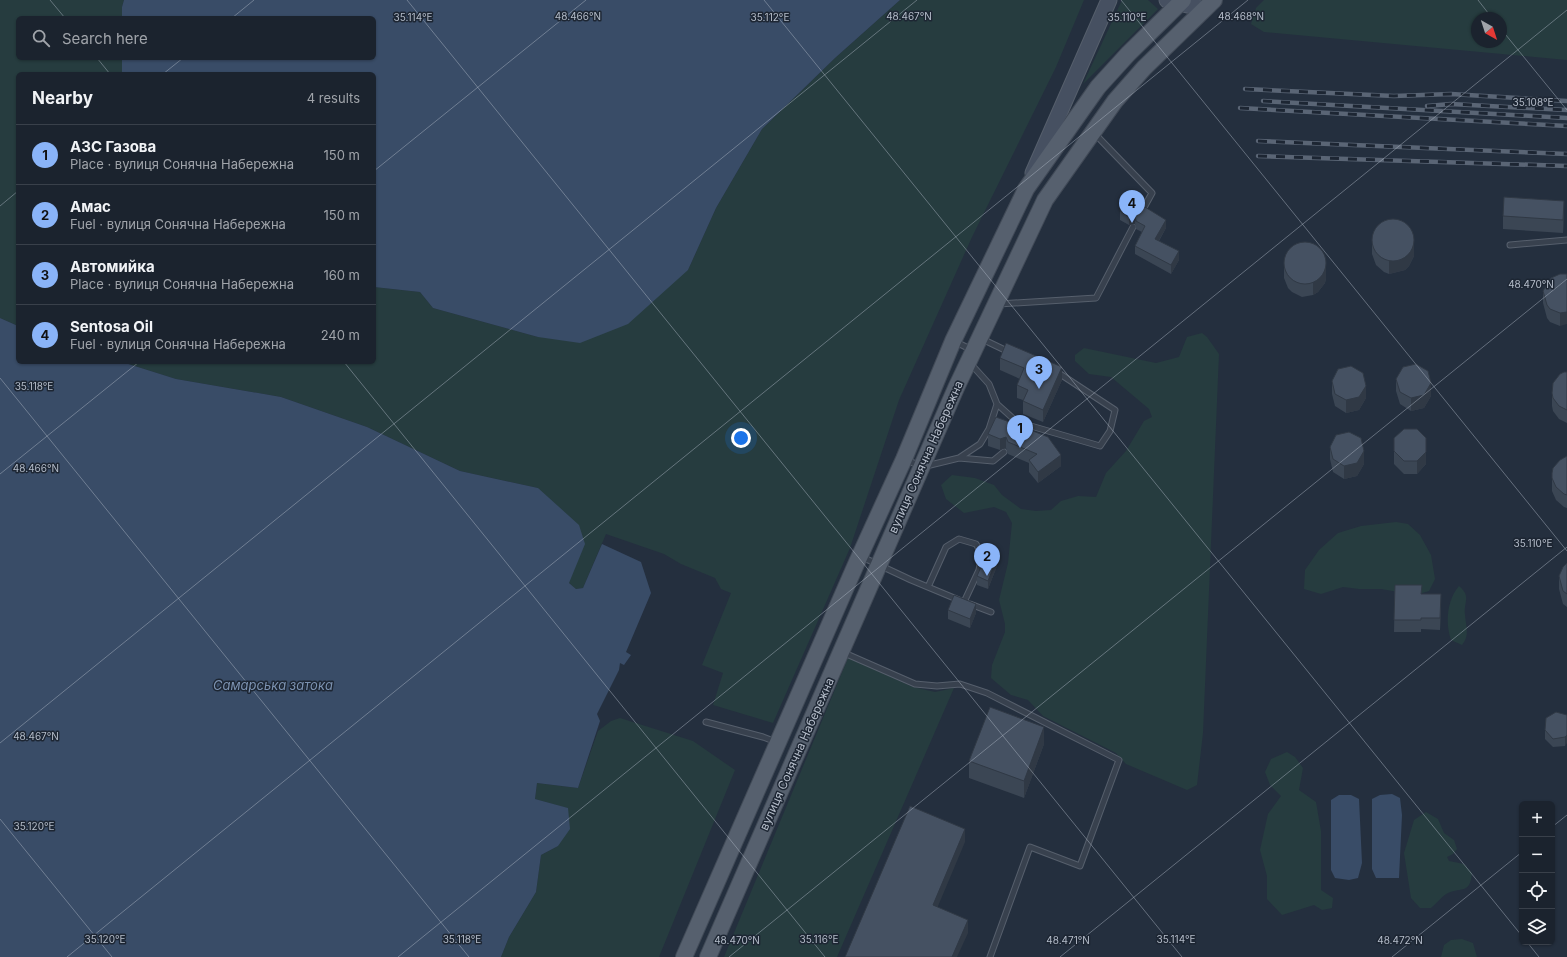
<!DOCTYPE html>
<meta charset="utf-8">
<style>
body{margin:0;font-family:Inter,sans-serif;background:#282f3a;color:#f1f3f6}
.controls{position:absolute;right:12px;bottom:12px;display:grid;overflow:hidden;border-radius:6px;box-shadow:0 1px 3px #0004}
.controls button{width:36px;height:36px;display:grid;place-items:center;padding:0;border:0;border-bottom:1px solid #39404a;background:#1b232e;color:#f1f3f6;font:20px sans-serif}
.compass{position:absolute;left:1471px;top:12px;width:36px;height:36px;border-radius:50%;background:#1b232e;box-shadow:0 1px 3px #0004;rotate:141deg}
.you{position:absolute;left:741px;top:438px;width:14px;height:14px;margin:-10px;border:3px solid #fff;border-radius:50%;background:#1a73e8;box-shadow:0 0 0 6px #1a73e833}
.badge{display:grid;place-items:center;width:26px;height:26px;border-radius:50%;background:#8ab4f8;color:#111;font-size:13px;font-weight:700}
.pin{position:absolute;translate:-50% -33px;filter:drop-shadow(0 1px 2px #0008)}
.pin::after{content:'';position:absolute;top:21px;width:14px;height:12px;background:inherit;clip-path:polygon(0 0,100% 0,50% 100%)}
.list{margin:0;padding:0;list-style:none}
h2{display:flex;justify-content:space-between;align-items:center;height:52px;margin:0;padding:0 16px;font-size:17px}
h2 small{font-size:13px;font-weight:400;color:#a0a4aa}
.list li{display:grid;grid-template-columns:26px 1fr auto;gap:12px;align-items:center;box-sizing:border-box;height:60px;padding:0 16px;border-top:1px solid #39404a}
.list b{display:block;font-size:15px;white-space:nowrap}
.list p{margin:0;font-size:13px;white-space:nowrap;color:#a0a4aa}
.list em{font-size:13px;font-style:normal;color:#a0a4aa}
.icon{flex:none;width:22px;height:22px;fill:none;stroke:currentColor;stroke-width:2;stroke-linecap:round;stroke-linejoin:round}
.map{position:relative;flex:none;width:1567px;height:957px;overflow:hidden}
.search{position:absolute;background:#1b232e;box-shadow:0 1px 3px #0004;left:16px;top:16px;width:360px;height:44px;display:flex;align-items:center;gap:10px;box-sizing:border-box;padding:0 14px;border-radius:6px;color:#a0a4aa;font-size:15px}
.panel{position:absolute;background:#1b232e;box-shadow:0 1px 3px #0004;left:16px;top:72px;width:360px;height:292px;border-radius:6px}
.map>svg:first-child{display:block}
</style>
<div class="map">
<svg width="1567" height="957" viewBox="0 0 1567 957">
<rect width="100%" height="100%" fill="#242f3e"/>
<path fill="#263c3f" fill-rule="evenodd" d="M0,0h124l-2,7v11h-104v40h104v16h-104v252l-18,-8z
M900,0h184l-28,67 -84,170 -73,163 -49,148 -77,175 -60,-18 10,-32 -21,-8 29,-72 -10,-4 -6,-11 -34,-14 -17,-10 -58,-20 -23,54 -7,1 -7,-6 -31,-95 -78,-17 -93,-44 -86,-30 -105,-18 -54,-17h252v-75l46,5 13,16 105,29 150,-67 28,-62 46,-79 73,-71z
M1122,0h26l10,9 -75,75z
M1264,0h303v60l-303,-28 -13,-8 5,-16zM1477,18h24v24h-24z
M1202,333l5,4 12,17 -16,379 -6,52 -10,5 -61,-26 -10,-11 -73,-37 -15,-16 -17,-5 -20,-17 1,-13 13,-33v-8l-6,-24 9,-37 4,-40 -6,-11 -12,-5 -30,6 -18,-14 -5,-14 11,-10 23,3 19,7 8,10 19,14 15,2 15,-1 10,-9 17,-5 18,1 10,-24 20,-22 18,-30 8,-4 -3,-8 -38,-32 -22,-3 -14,-13v-6l9,-7 72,15 23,-6 8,-20z
M1396,522l12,2 12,11 11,20 4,24 -6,12 -13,4 -35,-6h-22l-16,-2 -22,7 -17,-5 1,-19 14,-20 19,-17 23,-7z
M1459,586c13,11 4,16 6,29 1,12 5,20 -3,30l-11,-5c-6,-17 -4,-40 8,-54z
M848,658l65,29 22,5 19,-4 -117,269h-113z
M620,718l73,23 42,29 -76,187h-158l8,-20 27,-45 5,-37 17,-9 9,-38 -32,-9 2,-16 41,5 20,-57 13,-10z
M1287,752l8,5 8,11 -4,22 17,12 5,29v59l12,8 -1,10 -10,2 -8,-5 -32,10 -15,-16v-23l-7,-26 8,-36 13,-18 -11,-11 -5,-13 6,-13z
M1426,812l12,7 6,14 10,7 3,9 -4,5 -6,3 2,4 15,3 8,9c-2,21 -10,14 -24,20 -6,3 -12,11 -17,15h-11l-9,-10 -7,-45 10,-33z
M1462,939l11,4 4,14h-36l3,-12 7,-5z"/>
<path fill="#394c67" d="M124,0h776l-65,58 -73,71 -46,79 -28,62 -60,54 -48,19 -42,-6 -105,-29 -13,-16 -46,-5v-213h-252v-16h252v-40h-252v-11z
M0,318l18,8v36h104l54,17 105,18 86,30 93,44 78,17 41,37 6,19 -16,39 7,6 7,-1 19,-44 39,18 10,31 -25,59 5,3 -7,10 -4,-2 -1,7 -22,44 3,7 -22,67 -41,-5 -2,16 33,9 2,21 -12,17 -17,9 -5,37 -27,45 -8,20h-501z
M1392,794l8,4 2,17 -3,63h-23l-4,-9v-70l8,-4z
M1339,795h12l8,4 3,64 -4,15 -9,2 -14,-2 -4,-8v-70z"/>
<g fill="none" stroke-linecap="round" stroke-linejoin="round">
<g stroke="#565f6c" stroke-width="7">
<path id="service" d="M1095,134l57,59 -11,20
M1510,245l57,-5
M999,304l97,-6 37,-71
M982,339l27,13
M954,341l18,9
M997,404l20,18 83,24 10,-15 5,-21 -58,-38
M959,458l34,3 11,-9
M907,460l15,7 37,-9 21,-14 9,-15 8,-25 -8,-20 -19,-21
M862,557l49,23 48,20
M928,587l18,-40 13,-8 17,5 6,10 -3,16 -15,32
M970,604l21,8
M842,652l73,32 22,2 23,-2 27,9 132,67 -39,106 -50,-19 -40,110
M706,722l57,15 13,5"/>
</g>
<g stroke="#565f6c" stroke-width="17">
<path id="secondary" d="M1167,0l37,9
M1033,173l76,-173"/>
</g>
<g stroke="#414a57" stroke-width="18">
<path id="primary" d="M684,957l173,-395 47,-103 49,-118 73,-152 72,-102 30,-33 55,-54
M708,957l248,-569 89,-188 70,-99 29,-33 70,-68"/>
</g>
<use href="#service" stroke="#38414e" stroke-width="5"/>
<use href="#secondary" stroke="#465061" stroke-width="15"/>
<use href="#primary" stroke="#56606e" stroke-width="16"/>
<g stroke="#5a6575" stroke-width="4.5">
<path id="rail" d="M1245,89l149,7 57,-2 116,7
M1263,101l304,17
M1427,106l24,-2 116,6
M1240,108l327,18
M1258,141l309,13
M1258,156l309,10"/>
</g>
<use href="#rail" stroke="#1d2633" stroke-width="3" stroke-dasharray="9" stroke-linecap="butt"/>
</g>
<path fill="#3b4654" d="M1139,209l27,19 -7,13 20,19 -8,14 -36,-20v-8l7,-14 -6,-3 -1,-5 -6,1 -9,-5v-9z
M1564,214l-1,19 -60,-4v-13z
M1372,242l42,9v5l-5,10 -4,4 -16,4 -5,-2 -8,-7 -4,-11z
M1284,260h42v18l-1,5 -7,9 -5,3 -11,2 -10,-5 -4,-4 -4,-10z
M1560,274v52l-10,-4 -3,-4 -4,-15v-12z
M1000,358l62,22 -19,42 -20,-8v-14l-6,-2v-13l3,-6 -20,-9z
M1567,372v51l-8,-4 -6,-8 -1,-5v-13z
M1396,379l35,17 -7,12 -13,3 -11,-7 -4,-13z
M1332,381l34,17 -7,12 -13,3 -11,-7 -3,-12z
M1018,429l43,37 -23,17 -9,-11v-9l-21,-9 -2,-6 -6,2 -12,-4v-12z
M1394,438l32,26 -9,10h-13l-10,-10z
M1330,447l34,17 -7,12 -13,3 -11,-7 -3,-13z
M1567,456v52l-3,-1 -8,-7 -4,-9v-13z
M1567,563v44l-4,-3 -4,-15v-13z
M997,566l-9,23 -11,-4v-9z
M1395,585l27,9 19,12 -1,24 -19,-1v3h-27z
M948,610l28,3 -6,15 -22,-9z
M1567,715l-2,31 -12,1 -8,-8v-9z
M1044,744l-20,54 -55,-20v-17z"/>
<path fill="#303945" d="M1564,201v13l-1,19v-13z
M1135,215v9l-6,1v-8z
M1166,220v8l-11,19v-8z
M1414,238v18l-5,10 -4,4 -16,4v-13z
M1179,251v9l-8,14v-9z
M1326,265v13l-1,5 -7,9 -5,3v-13z
M1567,312v12l-7,2v-13z
M1062,367v13l-19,42v-12z
M1431,383v13l-7,12 -13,3v-13z
M1366,386v12l-7,12 -13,3v-13z
M1006,437v11l-6,2v-11z
M1426,438v26l-9,10v-13z
M1364,451v13l-7,12 -13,3v-13z
M1061,455v11l-23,17v-11z
M997,558v8l-9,23v-8z
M1441,594v12l-1,24v-12z
M976,604v9l-6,15v-9z
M1044,727v17l-20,54v-17z
M1567,735v8l-2,3v-9z
M965,829v13l-32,76v-13z
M968,920v13l-11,24h-5z"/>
<path fill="#455162" stroke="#303945" d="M1504,197l60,4 -1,19 -60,-4z
M1128,198l10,5 1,6 6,-2 21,13 -11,19 24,12 -8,14 -36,-19 10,-20 -9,-5 -1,-6 -6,2 -9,-6z
M1372 240a21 21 0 1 1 42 0a21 21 0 1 1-42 0Z
M1284 263a21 21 0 1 1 42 0a21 21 0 1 1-42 0Z
M1560,274h7v38l-7,1 -10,-4 -3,-4 -4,-14 8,-13z
M1006,343l56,24 -19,43 -20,-9 5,-11 -11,-5 7,-17 -24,-10z
M1416,364l12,7 3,12 -7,12 -13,3 -11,-6 -4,-13 7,-12z
M1351,366l12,7 3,13 -7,11 -13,3 -11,-6 -3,-13 6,-12z
M1564,372h3v38l-8,-4 -6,-8 -1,-5 1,-10 7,-9z
M996,417l19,7 3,5 5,-2 25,10 13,18 -23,17 -9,-12 8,-6 -29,-12 -2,-5 -6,2 -12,-5z
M1404,429h13l9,9v14l-9,9h-13l-10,-10v-13z
M1349,432l12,6 3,13 -7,12 -13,3 -11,-7 -3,-12 6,-12z
M1567,456v39l-3,-1 -8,-7 -4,-9v-5l1,-5 7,-8z
M987,553l10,5 -9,23 -11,-5z
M1567,563v31l-4,-3 -4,-15 4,-9z
M1395,585h27l-1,9h20l-1,24h-19v2h-27z
M954,595l22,9 -6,15 -22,-9z
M990,707l54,20 -20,54 -55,-20z
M1556,712l11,3v20l-2,2 -12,2 -8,-9 1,-12z
M910,806l55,23 -32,76 35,15 -16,37h-107z"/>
<path fill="none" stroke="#b4bcc9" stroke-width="1" stroke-opacity="0.45" d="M50,0l15,18M407,0l775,957M764,0l758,936M1121,0l446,551M1478,0l14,18M232,18l22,-18M1501,29l66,81M97,58l13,16M163,74l20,-16M374,171l212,-171M0,206l18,-15M344,362l481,595M0,378l469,579M0,474l139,-112M0,743l917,-743M0,819l112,138M1552,827l15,-12M1527,942l12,15M67,957l1181,-957M398,957l1169,-947M729,957l838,-678M1060,957l507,-410M1392,957l130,-105"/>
<g text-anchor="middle" stroke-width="3" stroke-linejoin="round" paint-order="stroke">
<g font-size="12" fill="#b4bcc9" stroke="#1d2633">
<text transform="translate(926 457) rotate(-66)" y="4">вулиця Сонячна Набережна</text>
<text transform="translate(797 754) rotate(-66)" y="4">вулиця Сонячна Набережна</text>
</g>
<g font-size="13" font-style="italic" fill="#7c92b1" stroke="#1d2633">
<text x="273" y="690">Самарська затока</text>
</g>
</g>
<g font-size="10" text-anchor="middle" fill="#b4bcc9" stroke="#1d2633" stroke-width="3" stroke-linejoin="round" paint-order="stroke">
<text x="578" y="20">48.466°N</text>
<text x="909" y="20">48.467°N</text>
<text x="1241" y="20">48.468°N</text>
<text x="413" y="21">35.114°E</text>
<text x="770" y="21">35.112°E</text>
<text x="1127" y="21">35.110°E</text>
<text x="1533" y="106">35.108°E</text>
<text x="1531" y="288">48.470°N</text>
<text x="34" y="390">35.118°E</text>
<text x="36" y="472">48.466°N</text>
<text x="1533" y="547">35.110°E</text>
<text x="36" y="740">48.467°N</text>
<text x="34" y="830">35.120°E</text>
<text x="105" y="943">35.120°E</text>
<text x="462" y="943">35.118°E</text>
<text x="819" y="943">35.116°E</text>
<text x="1176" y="943">35.114°E</text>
<text x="737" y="944">48.470°N</text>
<text x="1068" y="944">48.471°N</text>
<text x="1400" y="944">48.472°N</text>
</g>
</svg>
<div class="controls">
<button>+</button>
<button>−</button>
<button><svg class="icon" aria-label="locate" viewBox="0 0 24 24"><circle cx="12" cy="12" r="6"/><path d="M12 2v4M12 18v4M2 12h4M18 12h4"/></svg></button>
<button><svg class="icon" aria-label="layers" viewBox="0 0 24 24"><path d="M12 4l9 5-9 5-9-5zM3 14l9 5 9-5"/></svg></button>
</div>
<svg class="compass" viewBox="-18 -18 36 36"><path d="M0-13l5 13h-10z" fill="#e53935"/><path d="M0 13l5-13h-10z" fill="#a0a4aa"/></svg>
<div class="you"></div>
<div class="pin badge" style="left:1020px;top:448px">1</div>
<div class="pin badge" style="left:987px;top:576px">2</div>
<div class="pin badge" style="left:1039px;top:389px">3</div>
<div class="pin badge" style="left:1132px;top:223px">4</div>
<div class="search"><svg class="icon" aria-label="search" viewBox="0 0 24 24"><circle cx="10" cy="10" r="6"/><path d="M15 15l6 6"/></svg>Search here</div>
<section class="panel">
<h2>Nearby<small>4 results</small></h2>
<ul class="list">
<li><span class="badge">1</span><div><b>АЗС Газова</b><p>Place · вулиця Сонячна Набережна</p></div><em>150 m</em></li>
<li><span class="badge">2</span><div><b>Амас</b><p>Fuel · вулиця Сонячна Набережна</p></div><em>150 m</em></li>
<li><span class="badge">3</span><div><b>Автомийка</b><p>Place · вулиця Сонячна Набережна</p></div><em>160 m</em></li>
<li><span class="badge">4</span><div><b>Sentosa Oil</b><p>Fuel · вулиця Сонячна Набережна</p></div><em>240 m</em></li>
</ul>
</section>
</div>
